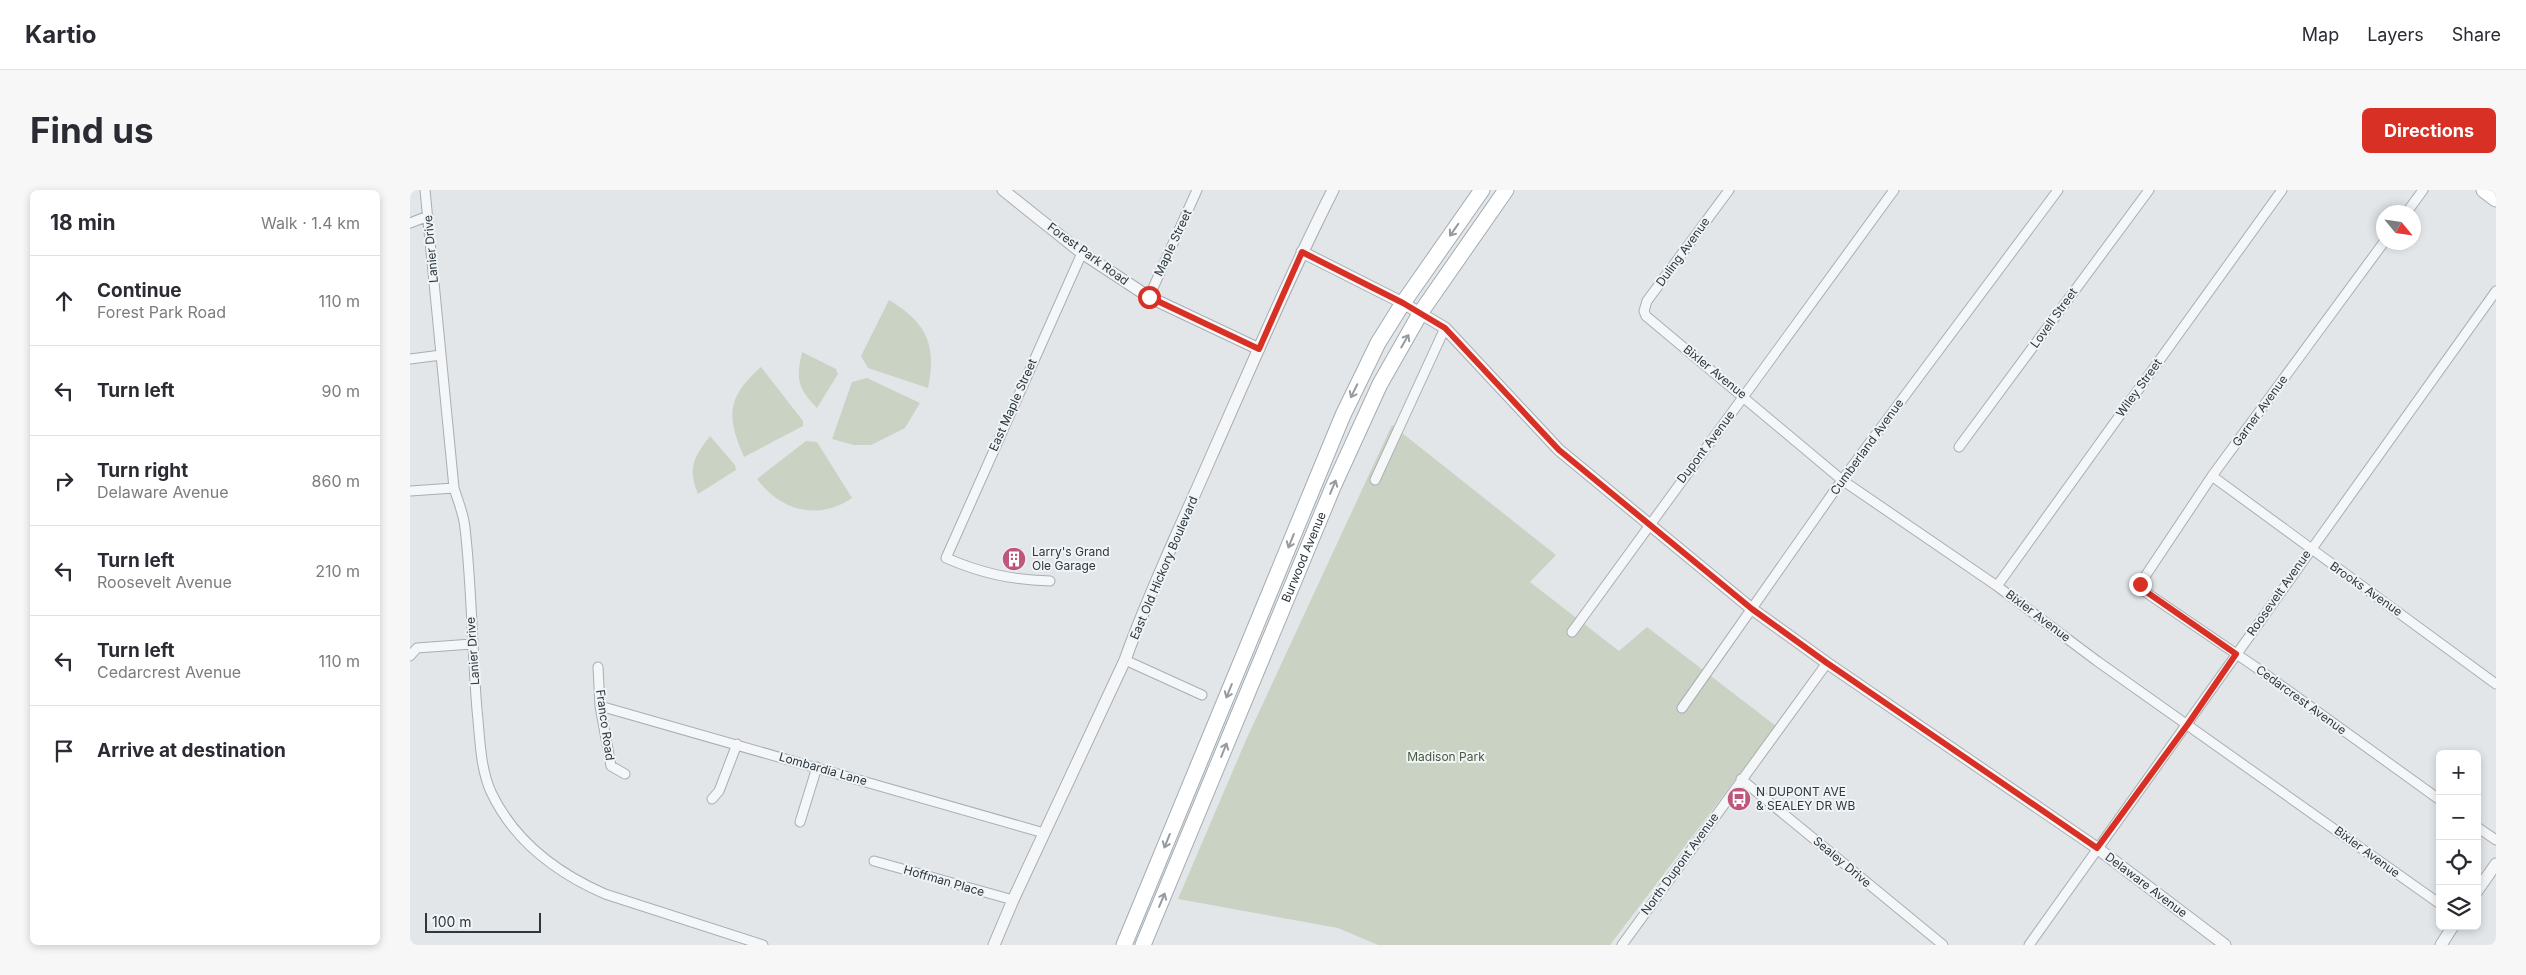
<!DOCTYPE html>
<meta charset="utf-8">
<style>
body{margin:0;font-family:Inter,sans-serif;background:#f7f7f7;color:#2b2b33}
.controls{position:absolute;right:15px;bottom:15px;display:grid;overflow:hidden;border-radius:8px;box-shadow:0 2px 8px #0003}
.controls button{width:45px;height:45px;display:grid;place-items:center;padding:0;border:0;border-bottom:1px solid #e1e1e2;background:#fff;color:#2b2b33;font:25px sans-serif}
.compass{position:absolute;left:1966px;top:15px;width:45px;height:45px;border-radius:50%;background:#fff;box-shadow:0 2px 8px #0003;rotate:119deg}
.scale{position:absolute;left:15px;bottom:12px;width:116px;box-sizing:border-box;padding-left:5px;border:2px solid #2c373f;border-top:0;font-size:14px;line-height:18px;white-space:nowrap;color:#2c373f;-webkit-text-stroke:4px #f1f4f6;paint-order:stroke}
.stop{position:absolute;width:15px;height:15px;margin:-11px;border:4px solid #d93025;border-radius:50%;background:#fff}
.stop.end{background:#d93025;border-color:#fff;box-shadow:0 1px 5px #0008}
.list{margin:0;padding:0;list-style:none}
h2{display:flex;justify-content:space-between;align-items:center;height:65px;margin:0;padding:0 20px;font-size:21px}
h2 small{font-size:16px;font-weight:400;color:#7c7c81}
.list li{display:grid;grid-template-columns:32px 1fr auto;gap:15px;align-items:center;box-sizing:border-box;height:90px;padding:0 20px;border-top:1px solid #e1e1e2}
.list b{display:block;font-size:19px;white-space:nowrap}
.list p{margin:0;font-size:16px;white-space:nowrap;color:#7c7c81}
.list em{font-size:16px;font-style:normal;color:#7c7c81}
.icon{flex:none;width:28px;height:28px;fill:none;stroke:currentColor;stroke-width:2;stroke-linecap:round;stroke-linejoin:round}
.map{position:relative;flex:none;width:2086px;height:755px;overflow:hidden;border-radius:8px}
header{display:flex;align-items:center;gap:30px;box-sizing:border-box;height:70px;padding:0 25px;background:#fff;border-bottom:1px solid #e1e1e2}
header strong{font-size:24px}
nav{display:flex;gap:28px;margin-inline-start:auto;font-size:18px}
.intro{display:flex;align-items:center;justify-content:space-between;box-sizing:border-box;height:120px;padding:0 30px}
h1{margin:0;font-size:35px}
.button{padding:12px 22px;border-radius:8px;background:#d93025;color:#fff;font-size:18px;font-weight:700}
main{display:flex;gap:30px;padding:0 30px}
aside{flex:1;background:#fff;border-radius:8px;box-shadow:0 2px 8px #0003}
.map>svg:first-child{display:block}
</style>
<header>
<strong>Kartio</strong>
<nav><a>Map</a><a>Layers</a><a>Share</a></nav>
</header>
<div class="intro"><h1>Find us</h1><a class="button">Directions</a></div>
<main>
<aside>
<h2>18 min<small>Walk · 1.4 km</small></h2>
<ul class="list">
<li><svg class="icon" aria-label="ahead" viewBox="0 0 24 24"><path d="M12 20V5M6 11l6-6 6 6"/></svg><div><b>Continue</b><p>Forest Park Road</p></div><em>110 m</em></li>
<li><svg class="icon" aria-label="left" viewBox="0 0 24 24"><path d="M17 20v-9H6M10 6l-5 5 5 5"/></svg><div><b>Turn left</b></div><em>90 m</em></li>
<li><svg class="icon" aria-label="right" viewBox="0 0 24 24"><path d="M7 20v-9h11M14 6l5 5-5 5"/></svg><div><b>Turn right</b><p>Delaware Avenue</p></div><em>860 m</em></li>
<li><svg class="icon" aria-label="left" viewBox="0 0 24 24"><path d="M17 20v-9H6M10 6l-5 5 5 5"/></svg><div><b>Turn left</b><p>Roosevelt Avenue</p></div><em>210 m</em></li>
<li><svg class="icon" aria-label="left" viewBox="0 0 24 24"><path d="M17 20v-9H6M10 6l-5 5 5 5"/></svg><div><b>Turn left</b><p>Cedarcrest Avenue</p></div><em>110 m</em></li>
<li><svg class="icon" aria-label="arrive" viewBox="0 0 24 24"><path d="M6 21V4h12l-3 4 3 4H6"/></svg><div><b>Arrive at destination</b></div></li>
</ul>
</aside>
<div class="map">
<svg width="2086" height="755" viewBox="0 0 2086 755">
<rect width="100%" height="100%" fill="#e2e6e9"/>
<path fill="#cad2c4" d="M479,110c38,23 48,45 39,88l-60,-20 -7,-12z
M392,162l34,17 2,5 -21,34c-20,-20 -21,-29 -15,-56z
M351,177l42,54v5l-59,31c-18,-41 -17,-60 17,-90z
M457,188l53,25 -15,25 -34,17h-17l-22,-6 20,-57z
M982,235l164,130 -26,27 89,69 28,-24 129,99 -166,219h-232l-40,-17 -160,-29 68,-159z
M300,246l25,29 1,5 -38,24c-11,-26 -4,-37 12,-58z
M396,251l11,1 35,56c-34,23 -71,13 -95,-19z"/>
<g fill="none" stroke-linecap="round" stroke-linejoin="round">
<g stroke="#a8aeb3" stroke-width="11">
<path id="minor" d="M15,0l29,298c4,13 10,27 11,40 7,60 7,122 12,182 3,27 3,58 14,82 23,49 66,81 114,102l158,51
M1319,0l-82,111 -3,10 2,5 196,164 155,106 100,75 343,243
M1997,22l16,-22
M0,33l18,-7
M1974,52l-172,234 -74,111 116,79 186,134
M739,107l48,-107
M0,169l31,-4
M1549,257l190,-257
M1802,286l284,208
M965,290l70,-152
M0,301l44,-3
M640,391c-39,-1 -69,-8 -104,-23l136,-305
M1587,396l285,-396
M1162,442l322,-442
M0,466l7,-8 55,-4
M715,470l77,35
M188,477l2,39 11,60 14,8
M190,516l444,127
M1272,518l160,-228 216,-290
M1331,589l202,166
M302,609l7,-8 18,-47
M390,632l17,-55
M2067,637l19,13
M464,671l139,39
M1212,755l205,-282
M1619,755l467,-654"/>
</g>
<g stroke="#a8aeb3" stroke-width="13">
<path id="tertiary" d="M593,0l79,63 67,44 110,52
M892,62l101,51 42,25 114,122 193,159 75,54 270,185 128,97
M2067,701l19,-27
M584,755l19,-45 112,-240c25,-70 57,-136 86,-203 40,-90 78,-180 122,-267
M2031,755l12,-19"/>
</g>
<g stroke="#a3acb3" stroke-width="17">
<g id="primary">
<path d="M2074,0l12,9"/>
<path d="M714,755l219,-530 35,-72 25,-40 79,-113"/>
<path id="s1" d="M733,755l190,-458 47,-103 41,-72 85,-122"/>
</g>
</g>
<use href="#minor" stroke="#f4f6f7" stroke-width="9"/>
<use href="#tertiary" stroke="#f4f6f7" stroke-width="11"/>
<use href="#primary" stroke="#fff" stroke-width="15"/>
</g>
<defs><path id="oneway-shaft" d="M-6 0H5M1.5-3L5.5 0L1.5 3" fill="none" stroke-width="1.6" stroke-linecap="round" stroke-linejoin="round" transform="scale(1.25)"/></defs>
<g stroke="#969b9f">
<use href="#oneway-shaft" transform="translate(1044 40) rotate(125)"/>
<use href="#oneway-shaft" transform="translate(995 151) rotate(-60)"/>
<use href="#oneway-shaft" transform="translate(944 201) rotate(116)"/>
<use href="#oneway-shaft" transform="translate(923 297) rotate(-67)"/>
<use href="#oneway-shaft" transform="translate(881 351) rotate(112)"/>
<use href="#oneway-shaft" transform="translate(819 501) rotate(112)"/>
<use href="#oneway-shaft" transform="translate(814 560) rotate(-68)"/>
<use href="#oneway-shaft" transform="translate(757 651) rotate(112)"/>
<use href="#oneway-shaft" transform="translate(752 710) rotate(-67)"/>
</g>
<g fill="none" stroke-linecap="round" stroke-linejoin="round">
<path stroke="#d93025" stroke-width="6" d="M739,107l110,52 43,-97 101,51 42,25 114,122 193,159 75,54 270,185 91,-124 48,-70 -98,-68 2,-2"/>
</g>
<defs>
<g id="building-disc" transform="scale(1.25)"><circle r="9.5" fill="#bf567b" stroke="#f1f4f6"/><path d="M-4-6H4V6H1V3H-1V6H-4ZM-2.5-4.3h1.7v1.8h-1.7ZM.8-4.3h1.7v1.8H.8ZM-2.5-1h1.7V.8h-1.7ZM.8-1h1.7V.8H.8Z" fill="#fff"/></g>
<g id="bus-disc" transform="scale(1.25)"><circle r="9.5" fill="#bf567b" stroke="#f1f4f6"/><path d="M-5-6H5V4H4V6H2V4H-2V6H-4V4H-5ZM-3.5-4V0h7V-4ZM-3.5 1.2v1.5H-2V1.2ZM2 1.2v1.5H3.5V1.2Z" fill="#fff"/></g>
</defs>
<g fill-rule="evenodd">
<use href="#building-disc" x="604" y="369"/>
<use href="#bus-disc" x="1329" y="609"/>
</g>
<g text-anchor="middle" stroke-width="4" stroke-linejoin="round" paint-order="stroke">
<g font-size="12" fill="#2c373f" stroke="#f1f4f6">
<text transform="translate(763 53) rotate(-65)" y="4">Maple Street</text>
<text transform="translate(21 59) rotate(-95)" y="4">Lanier Drive</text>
<text transform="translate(1273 62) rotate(-54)" y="4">Duling Avenue</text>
<text transform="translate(678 64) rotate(36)" y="4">Forest Park Road</text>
<text transform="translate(1644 128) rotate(-54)" y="4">Lovell Street</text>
<text transform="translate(1305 182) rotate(39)" y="4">Bixler Avenue</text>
<text transform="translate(1729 198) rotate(-54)" y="4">Wiley Street</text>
<text transform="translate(603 215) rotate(-66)" y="4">East Maple Street</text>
<text transform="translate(1850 221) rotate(-54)" y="4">Garner Avenue</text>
<text transform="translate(1296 257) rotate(-53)" y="4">Dupont Avenue</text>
<text transform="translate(1457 257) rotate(-54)" y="4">Cumberland Avenue</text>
<text dy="4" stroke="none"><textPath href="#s1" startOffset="420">Burwood Avenue</textPath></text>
<text transform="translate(754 378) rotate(-67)" y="4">East Old Hickory Boulevard</text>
<text transform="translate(1956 399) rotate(35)" y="4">Brooks Avenue</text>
<text transform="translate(1869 403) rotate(-55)" y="4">Roosevelt Avenue</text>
<text transform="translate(1628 426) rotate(37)" y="4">Bixler Avenue</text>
<text transform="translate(63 461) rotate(-94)" y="4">Lanier Drive</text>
<text transform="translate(1891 510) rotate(36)" y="4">Cedarcrest Avenue</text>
<text transform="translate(195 535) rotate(82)" y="4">Franco Road</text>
<text transform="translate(413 579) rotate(16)" y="4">Lombardia Lane</text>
<text transform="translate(1957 662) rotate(36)" y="4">Bixler Avenue</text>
<text transform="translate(1432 672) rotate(40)" y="4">Sealey Drive</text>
<text transform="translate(1270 674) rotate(-54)" y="4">North Dupont Avenue</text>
<text transform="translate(534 691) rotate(16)" y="4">Hoffman Place</text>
<text transform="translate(1736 695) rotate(37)" y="4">Delaware Avenue</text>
</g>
<g font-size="12" fill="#2c373f" stroke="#f1f4f6" text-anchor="start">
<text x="622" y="366">Larry's Grand<tspan x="622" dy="14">Ole Garage</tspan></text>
<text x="1346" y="606">N DUPONT AVE<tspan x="1346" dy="14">&amp; SEALEY DR WB</tspan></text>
</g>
<g font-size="12" fill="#47593b" stroke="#f1f4f6">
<text x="1036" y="571">Madison Park</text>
</g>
</g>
</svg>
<div class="controls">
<button>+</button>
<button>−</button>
<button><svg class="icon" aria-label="locate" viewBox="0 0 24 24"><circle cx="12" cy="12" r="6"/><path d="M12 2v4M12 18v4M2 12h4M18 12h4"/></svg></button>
<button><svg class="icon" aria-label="layers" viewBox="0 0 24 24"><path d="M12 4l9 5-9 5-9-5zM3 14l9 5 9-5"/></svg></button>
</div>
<svg class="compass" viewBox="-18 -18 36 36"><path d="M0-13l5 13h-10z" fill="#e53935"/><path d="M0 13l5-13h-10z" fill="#7c7c81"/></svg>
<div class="scale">100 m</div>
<div class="stop" style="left:739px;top:107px"></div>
<div class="stop end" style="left:1730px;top:394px"></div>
</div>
</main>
